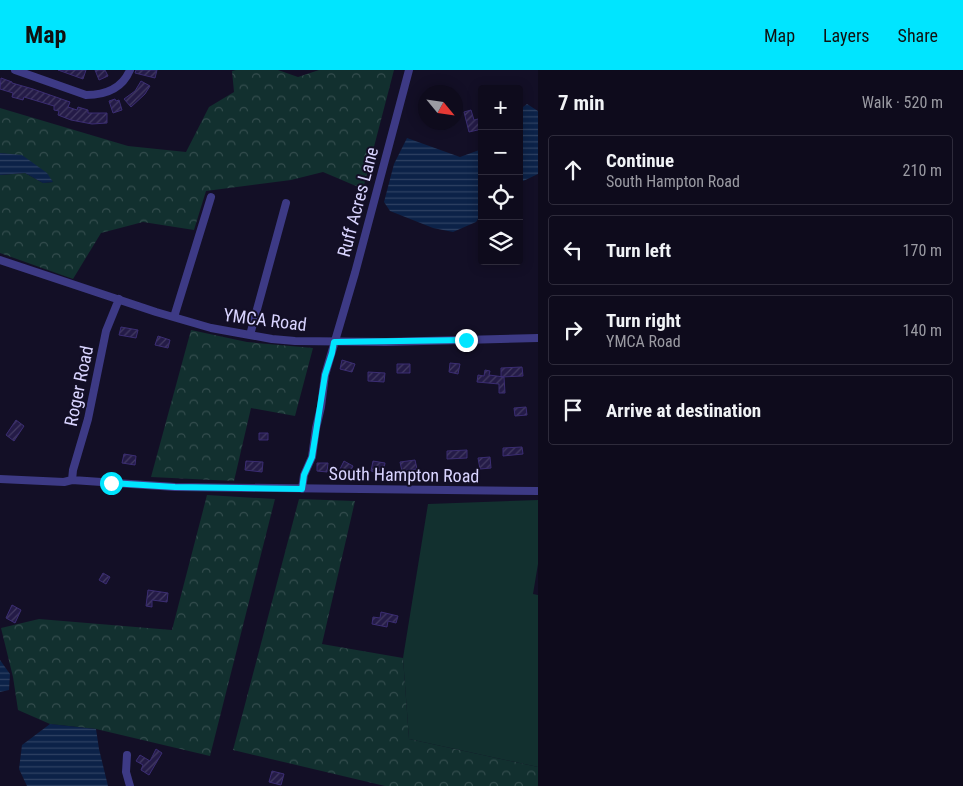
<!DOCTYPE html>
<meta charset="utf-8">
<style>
body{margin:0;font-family:"Roboto Condensed",sans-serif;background:#171425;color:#f1f3f6}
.controls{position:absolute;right:15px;top:15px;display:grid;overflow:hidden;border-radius:5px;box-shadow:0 2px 12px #0003}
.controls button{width:45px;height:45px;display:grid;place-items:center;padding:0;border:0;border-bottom:1px solid #2e2b3b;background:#0e0b1c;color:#f1f3f6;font:25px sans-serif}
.compass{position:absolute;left:418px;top:15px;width:45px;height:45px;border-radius:50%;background:#0e0b1c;box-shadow:0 2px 12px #0003;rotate:119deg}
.stop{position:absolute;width:15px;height:15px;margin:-11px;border:4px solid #00e5ff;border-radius:50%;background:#fff}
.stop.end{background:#00e5ff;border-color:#fff;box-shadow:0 1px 5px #0008}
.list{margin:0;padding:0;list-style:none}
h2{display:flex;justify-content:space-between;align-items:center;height:65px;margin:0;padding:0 20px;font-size:21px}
h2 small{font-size:16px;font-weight:400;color:#9b9ba3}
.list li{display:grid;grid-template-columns:32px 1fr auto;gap:15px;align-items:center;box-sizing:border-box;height:70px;margin:0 10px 10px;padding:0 10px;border:1px solid #2e2b3b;border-radius:5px}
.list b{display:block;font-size:19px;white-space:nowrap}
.list p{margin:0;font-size:16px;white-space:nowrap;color:#9b9ba3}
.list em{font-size:16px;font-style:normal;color:#9b9ba3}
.icon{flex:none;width:28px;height:28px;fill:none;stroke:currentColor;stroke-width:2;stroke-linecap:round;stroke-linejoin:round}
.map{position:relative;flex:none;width:538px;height:716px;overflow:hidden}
header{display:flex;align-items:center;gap:30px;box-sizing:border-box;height:70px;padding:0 25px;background:#00e5ff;color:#111}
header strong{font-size:24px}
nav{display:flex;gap:28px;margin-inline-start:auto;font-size:18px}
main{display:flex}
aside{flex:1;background:#0e0b1c}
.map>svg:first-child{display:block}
</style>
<header>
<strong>Map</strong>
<nav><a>Map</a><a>Layers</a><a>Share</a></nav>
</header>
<main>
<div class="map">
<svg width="538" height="716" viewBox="0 0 538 716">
<defs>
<pattern id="forest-crowns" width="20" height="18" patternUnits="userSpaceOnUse" patternTransform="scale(1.25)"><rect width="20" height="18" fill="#12302f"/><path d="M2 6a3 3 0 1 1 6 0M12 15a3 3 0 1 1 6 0" fill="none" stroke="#344d4e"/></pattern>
<pattern id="water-rules" width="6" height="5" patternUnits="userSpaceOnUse" patternTransform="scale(1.25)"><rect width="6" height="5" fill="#0c2248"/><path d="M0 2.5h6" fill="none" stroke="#2f4163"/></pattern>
<pattern id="building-hatch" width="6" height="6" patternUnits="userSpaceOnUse" patternTransform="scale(1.25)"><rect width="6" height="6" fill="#241b47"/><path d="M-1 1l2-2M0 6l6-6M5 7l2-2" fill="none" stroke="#433b63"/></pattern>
</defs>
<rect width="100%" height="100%" fill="#130f26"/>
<path fill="#12302f" d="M538,430v64l-5,30 5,1v172l-129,-28 -6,-81 25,-154z"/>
<path fill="url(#forest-crowns)" d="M236,0h42l20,7 21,-7h75l-31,119 -40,-17 -32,8 -85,11 -12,39 -51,-8 -42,11 -28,46 -73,-26v-78l25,-2 18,10 10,-1 -31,-26 -22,-3v-45l128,38 58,6 23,-45 25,-15 -2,-21z
M191,260l56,12 66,6 -18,68 -44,-8 -17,73 -83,-4z
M207,425l68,4 -65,257 -114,-27 -46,-5 -32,-14 -5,-33 -12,-49 38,-9 133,11z
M299,429l56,2 -33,143 81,14 6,81 129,28v19h-153l-152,-36z"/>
<path fill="url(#water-rules)" d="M527,34l11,7v63l-19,9v-73z
M407,68l53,19 22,-8v64l-6,9 -23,10 -20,-4 -43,-17 -6,-9 10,-38z
M0,83l22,2 25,18 6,9 -10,1 -18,-10 -25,2z
M0,590l10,14 -1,16 -9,2z
M50,654l46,5 3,20 9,37h-81l-8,-17 3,-24z"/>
<path fill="url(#building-hatch)" stroke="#3b2d73" d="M58,0h28l-3,9z
M95,0h10l3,6 -9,4z
M136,0h21l-2,8 -20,-5z
M1,8l11,4v1l21,6 37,13 -2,5 9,3 1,-3 10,3v3h19v10l-15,1 -21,-4 -13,-5 1,-4 -5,-1v-4l-30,-9 -1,3 -11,-3 1,-4 -13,-4z
M141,11l9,5 -5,8 -14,13 -7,-8 11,-8z
M115,29l1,2 3,-1 3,10 -9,3 -4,-12z
M471,40l3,10 8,-2v11l-13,3 -5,-20z
M121,257l17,3 -2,8 -17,-3z
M158,266l12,4 -2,8 -13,-3z
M342,290l13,4 -3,8 -12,-3z
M450,293l10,1 -2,10 -9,-2z
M397,294h13v9h-13z
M522,297l1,9 -22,1v-9z
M485,300l5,1 -1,4 15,2 1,16h-6v-9l-22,-2 1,-7 6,1z
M368,302l17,1 -1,9 -16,-1z
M526,337l1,8 -12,1 -1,-8z
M16,350l8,6 -10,15 -8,-6z
M259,363h9v7h-9z
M522,377l1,7 -20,2v-8z
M467,380v8l-20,1v-8z
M124,384l12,2 -1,9 -13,-2z
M490,387l1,11 -11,1 -2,-11z
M415,390l2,9 -15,2 -2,-9z
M246,391l17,1 -1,10 -17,-2z
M344,391l9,5 -4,8 -9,-5z
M373,391l12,2 -2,11 -12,-3z
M317,393h11l-1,9 -10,-1z
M103,503l7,4 -4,7 -7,-4z
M148,520l20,3 -1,9 -15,-2v7l-6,-1z
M12,535l9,5 -6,13 -9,-5z
M381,542l17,4 -2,7 -8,-2 -1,6 -15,-3 1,-7 7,1z
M156,679l6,4 -13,22 -8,-5 2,-5 -7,-4 4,-6 10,6z
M272,701l12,3 -3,11 -12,-3z"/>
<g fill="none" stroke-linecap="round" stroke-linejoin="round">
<path stroke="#3d3a85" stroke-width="8" d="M15,0l71,25c19,0 36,-6 44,-25
M0,190l156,52 55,16 61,11 23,2 91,1 152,-4
M174,247l37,-120
M250,265l36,-132
M0,409l64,3 8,-2 103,7 363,4
M72,410l1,-10 15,-51 18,-88 13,-32
M302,419l2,-14 8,-18 4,-29 5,-21 4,-32 30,-102 54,-203
M127,685l-1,17 4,14"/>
</g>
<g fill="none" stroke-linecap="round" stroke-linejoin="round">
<path stroke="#00e5ff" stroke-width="6" d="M111,413l64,4 127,2 2,-14 8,-18 13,-82 7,-22 2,-11 132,-2"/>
</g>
<g text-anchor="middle" stroke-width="4" stroke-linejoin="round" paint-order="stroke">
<g font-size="18" fill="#d9d4ff" stroke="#130f26">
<text transform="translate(358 132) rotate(-75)" y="6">Ruff Acres Lane</text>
<text transform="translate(265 250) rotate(7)" y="6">YMCA Road</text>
<text transform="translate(79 316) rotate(-78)" y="6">Roger Road</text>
<text transform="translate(404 405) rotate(1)" y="6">South Hampton Road</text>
</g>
</g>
</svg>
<div class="controls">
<button>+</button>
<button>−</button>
<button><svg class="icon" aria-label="locate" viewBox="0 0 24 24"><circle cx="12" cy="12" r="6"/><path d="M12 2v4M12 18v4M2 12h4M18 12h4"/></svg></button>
<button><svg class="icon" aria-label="layers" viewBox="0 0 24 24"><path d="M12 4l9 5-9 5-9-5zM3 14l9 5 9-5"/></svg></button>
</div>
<svg class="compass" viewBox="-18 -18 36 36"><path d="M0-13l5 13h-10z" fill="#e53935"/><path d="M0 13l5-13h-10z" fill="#9b9ba3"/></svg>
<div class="stop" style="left:111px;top:413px"></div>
<div class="stop end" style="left:466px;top:270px"></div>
</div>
<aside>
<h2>7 min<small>Walk · 520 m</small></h2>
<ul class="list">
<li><svg class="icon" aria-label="ahead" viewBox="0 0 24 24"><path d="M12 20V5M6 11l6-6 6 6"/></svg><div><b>Continue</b><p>South Hampton Road</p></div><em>210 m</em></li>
<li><svg class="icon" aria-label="left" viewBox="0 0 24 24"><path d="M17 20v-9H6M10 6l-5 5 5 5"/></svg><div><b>Turn left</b></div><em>170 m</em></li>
<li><svg class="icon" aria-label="right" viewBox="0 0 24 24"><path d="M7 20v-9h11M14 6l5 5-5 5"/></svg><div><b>Turn right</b><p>YMCA Road</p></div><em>140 m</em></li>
<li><svg class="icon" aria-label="arrive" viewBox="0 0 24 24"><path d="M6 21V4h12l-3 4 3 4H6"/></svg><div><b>Arrive at destination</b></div></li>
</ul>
</aside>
</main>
